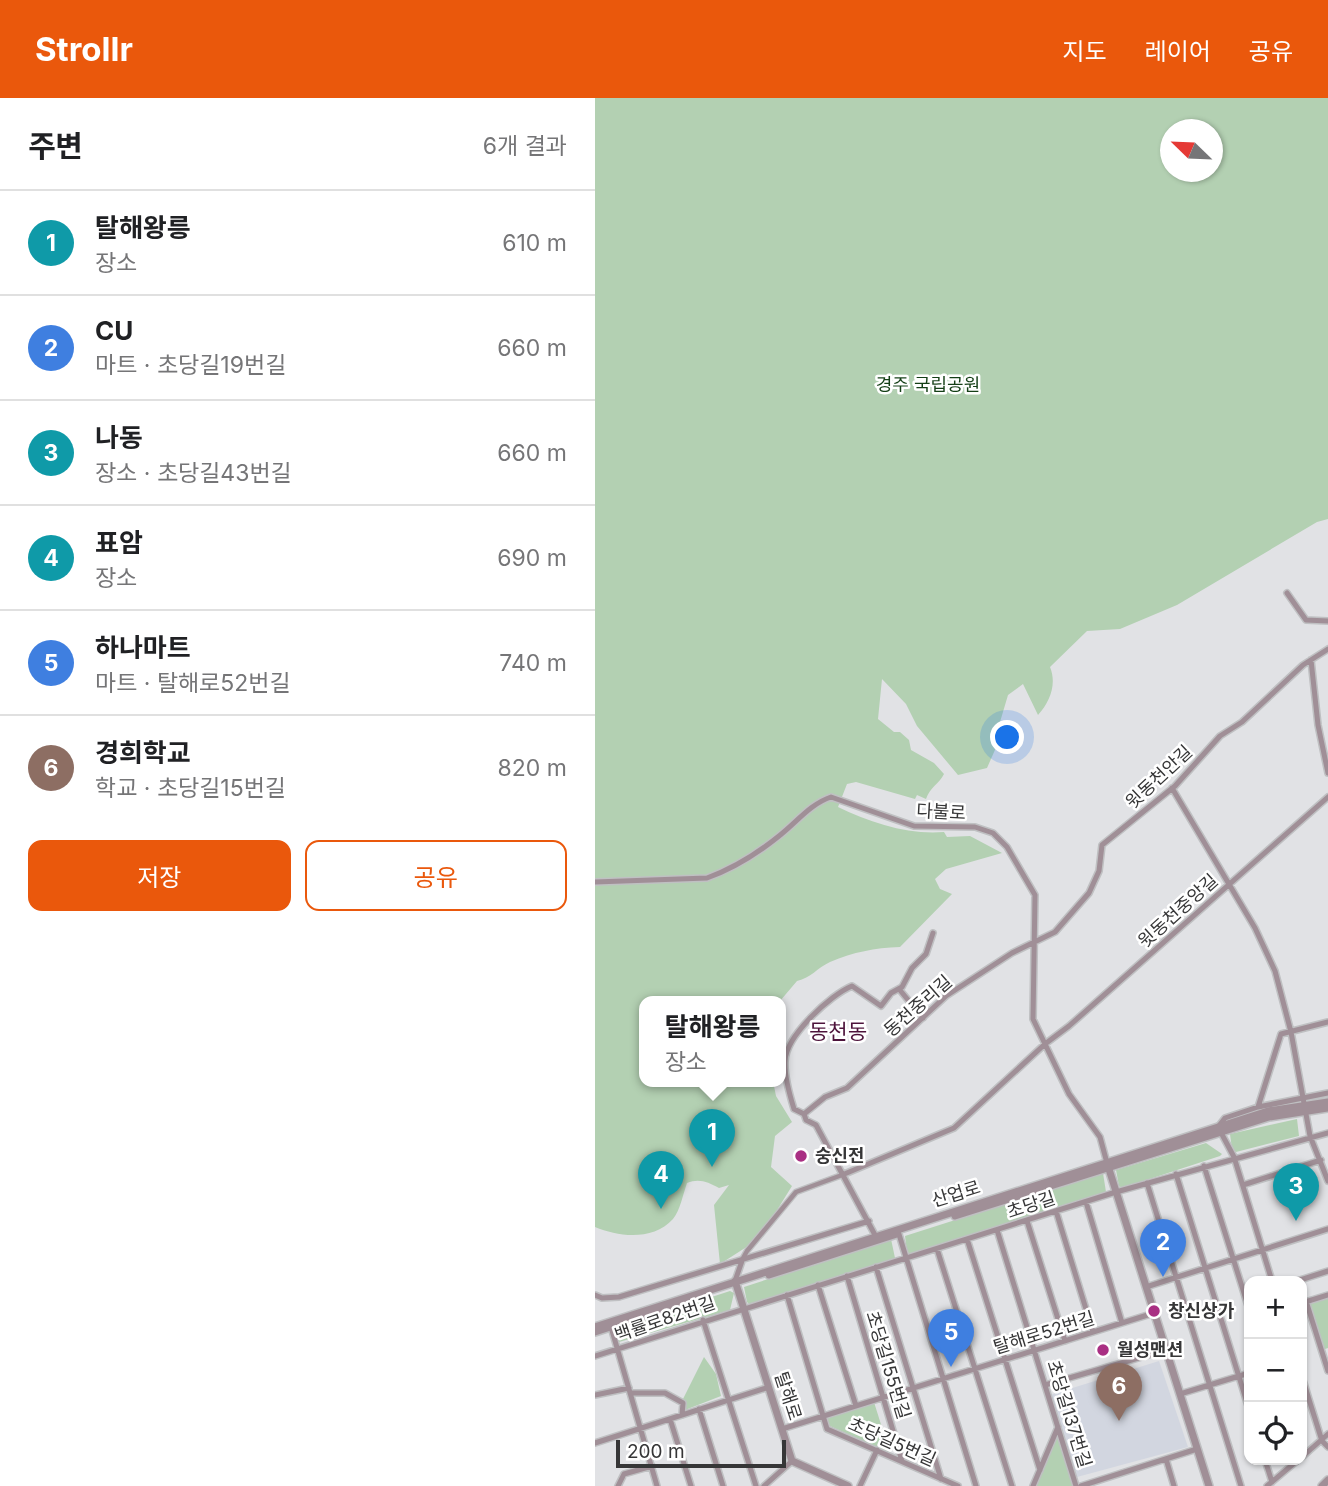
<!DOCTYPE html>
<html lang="ko">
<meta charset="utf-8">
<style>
body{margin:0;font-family:Inter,"Noto Sans KR",sans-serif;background:#f6f6f6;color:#202124}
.controls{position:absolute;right:21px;bottom:21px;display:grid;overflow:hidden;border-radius:14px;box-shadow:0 2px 5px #0004}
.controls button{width:63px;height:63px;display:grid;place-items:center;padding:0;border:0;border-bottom:2px solid #e0e0e0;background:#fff;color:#202124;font:35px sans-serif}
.compass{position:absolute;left:565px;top:21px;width:63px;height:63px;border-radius:50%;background:#fff;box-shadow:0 2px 5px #0004;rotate:293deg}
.scale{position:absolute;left:21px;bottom:18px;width:170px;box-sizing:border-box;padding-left:7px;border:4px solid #363637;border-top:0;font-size:19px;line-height:24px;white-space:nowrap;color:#363637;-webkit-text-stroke:5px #fff;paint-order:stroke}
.you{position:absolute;left:413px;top:640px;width:24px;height:24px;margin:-18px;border:5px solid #fff;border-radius:50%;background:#1a73e8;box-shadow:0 0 0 10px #1a73e833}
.badge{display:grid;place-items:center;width:46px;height:46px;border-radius:50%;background:#ea580c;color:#fff;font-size:23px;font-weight:700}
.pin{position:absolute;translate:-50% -58px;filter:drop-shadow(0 2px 4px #0008)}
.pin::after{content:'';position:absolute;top:37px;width:24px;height:21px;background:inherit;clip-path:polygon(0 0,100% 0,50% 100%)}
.popup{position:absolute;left:44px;top:898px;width:147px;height:91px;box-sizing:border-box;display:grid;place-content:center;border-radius:14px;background:#fff;filter:drop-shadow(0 2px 5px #0005);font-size:23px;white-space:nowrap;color:#757577}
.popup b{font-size:26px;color:#202124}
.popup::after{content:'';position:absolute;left:50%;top:100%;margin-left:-14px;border:14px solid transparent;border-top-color:#fff}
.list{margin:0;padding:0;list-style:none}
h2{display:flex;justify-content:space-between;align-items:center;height:91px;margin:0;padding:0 28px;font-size:30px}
h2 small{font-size:23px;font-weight:400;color:#757577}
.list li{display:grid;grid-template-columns:46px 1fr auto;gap:21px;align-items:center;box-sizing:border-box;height:105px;padding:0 28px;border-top:2px solid #e0e0e0}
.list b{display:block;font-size:26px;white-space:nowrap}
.list p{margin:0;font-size:23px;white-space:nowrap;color:#757577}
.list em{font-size:23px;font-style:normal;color:#757577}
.actions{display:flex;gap:14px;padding:21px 28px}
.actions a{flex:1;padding:16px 0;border:2px solid #ea580c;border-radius:14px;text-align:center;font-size:24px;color:#ea580c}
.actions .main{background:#ea580c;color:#fff}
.icon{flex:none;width:38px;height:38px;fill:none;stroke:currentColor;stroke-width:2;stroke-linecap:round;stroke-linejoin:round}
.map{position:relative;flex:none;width:733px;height:1388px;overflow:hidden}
header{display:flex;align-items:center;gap:42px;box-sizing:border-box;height:98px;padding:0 35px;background:#ea580c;color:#fff}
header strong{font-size:33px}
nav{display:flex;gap:38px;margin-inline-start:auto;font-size:24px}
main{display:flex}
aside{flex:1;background:#fff}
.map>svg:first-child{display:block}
</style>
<header>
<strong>Strollr</strong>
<nav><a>지도</a><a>레이어</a><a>공유</a></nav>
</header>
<main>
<aside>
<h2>주변<small>6개 결과</small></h2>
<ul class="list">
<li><span class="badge" style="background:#0f9aa8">1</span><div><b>탈해왕릉</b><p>장소</p></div><em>610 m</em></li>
<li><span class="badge" style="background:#3f7fe0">2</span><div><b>CU</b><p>마트 · 초당길19번길</p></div><em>660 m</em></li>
<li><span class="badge" style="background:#0f9aa8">3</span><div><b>나동</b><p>장소 · 초당길43번길</p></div><em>660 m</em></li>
<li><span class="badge" style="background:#0f9aa8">4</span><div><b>표암</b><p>장소</p></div><em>690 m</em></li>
<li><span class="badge" style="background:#3f7fe0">5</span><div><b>하나마트</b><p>마트 · 탈해로52번길</p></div><em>740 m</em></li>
<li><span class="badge" style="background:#8d6e63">6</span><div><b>경희학교</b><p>학교 · 초당길15번길</p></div><em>820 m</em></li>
</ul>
<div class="actions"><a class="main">저장</a><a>공유</a></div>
</aside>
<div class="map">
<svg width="733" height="1388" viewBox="0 0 733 1388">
<rect width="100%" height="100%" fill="#e1e2e5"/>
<path fill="#d2d6e0" d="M564,1263l29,86 -111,30 -27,-82z"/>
<path fill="#b3d0b2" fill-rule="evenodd" d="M0,0h733v421l-11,3 -140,83 -57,24 -33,2 -37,36c7,17 0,35 -12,48l-15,-31 -15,11 -8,27 2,12 -15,34 -29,7 -41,-49 -11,-22 -24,-25 -4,40 16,13h6l9,8 2,10 23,13 10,11c-5,10 -14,13 -18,25l-9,-4 -2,4 -59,-17 -9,2 -9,23c33,16 70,28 106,25l3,5 23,-1 32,17 -56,16 -11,10 5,10 12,5 -52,53c-26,1 -46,5 -70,15 -13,6 -19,16 -33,19l-17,20h-136v80h129l3,15 16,26 -17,14 -4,31 21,19 -33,53 -39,25 -6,-59 15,-20 -10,3c-11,-6 -20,-10 -32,-5 -4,11 -7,28 -14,36 -20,22 -54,18 -78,8zM576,32h42v42h-42z
M702,1021l2,17 -63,16 -4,-3 -2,-15z
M611,1045l16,11 -2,2 -98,32 -3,-2 -3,-16z
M508,1075l3,19 -195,62 -4,-2 -2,-16z
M296,1141l4,19 -145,47 -3,-3 -3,-15z
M135,1193l4,2 -4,17 -111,32 -2,-14z
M733,1200v50l-6,2 -14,-46z
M109,1259l12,17 5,22 -36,14 -3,-9z
M278,1301l17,54 -60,-27 -6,-13z
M462,1338l17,50h-40z"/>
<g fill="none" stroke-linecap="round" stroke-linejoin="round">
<g stroke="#bfc0c2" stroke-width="7">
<path id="pedestrian" d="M147,1162l5,-9 49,-59 46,-17"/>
</g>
<g stroke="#bfc0c2" stroke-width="8">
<path id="minor" d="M692,495l19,27 22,1
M716,562l7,65 10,48
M577,690l83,140 20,43 16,61 19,104 18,45
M0,784l112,-4c25,-9 51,-25 72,-42 17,-13 31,-32 52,-39l83,29 61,1 18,6 14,14 28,48 -2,124 36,75 31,43 7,26
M304,891l24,29
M663,1009l23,-73 47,-12
M209,1016l-10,-5c-4,-13 -10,-34 -9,-48 1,-25 45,-66 67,-75l29,20 10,-13 11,-6 10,-19 14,-14 7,-21
M609,1068l45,143
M581,1076l73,235
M247,1077l112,-47 91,-84 24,-18 259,-229
M552,1085l94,303
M648,1087l78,-25
M491,1104l36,121
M461,1113l37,121
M432,1123l38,120
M402,1132l79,256
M303,1133l78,255
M280,1137l-59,-110 -10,-5 -2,-6 21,-17 22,-9 99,-92 66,-43 43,-21 34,-39 10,-22 3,-26 73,-59 45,-50 22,-14 61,-57 25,-16
M372,1141l73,231
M342,1151l75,237
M281,1169l65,212
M252,1178l55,185
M140,1183l7,-20
M677,1183l-38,-124 -16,-30 7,-9 33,-11 70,-14
M702,1183l31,-10
M223,1187l38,121
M551,1189l182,-58
M0,1197l7,3 17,-1 250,-76
M192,1197l40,134 131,57
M711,1203l22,70
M707,1205l26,-8
M108,1222l53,166
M16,1229l46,159
M0,1258l521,-164 212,-59
M707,1279l20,64 6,6
M450,1287l121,-35
M35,1295h35l18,10 -1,12
M585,1296l69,-21
M0,1297l34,-7
M104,1311l24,77
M75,1321l21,67
M187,1331l372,-116
M0,1345l174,-56
M707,1359l26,-23
M571,1361l8,27
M670,1362l7,22
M23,1388l6,-12 28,-8
M169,1388l28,-25
M265,1388l17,-36
M438,1388l25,-59
M486,1388l116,-37
M672,1388l31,-26"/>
</g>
<g stroke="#bfc0c2" stroke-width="10">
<path id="tertiary" d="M513,1068l101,320
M360,1118l314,-99 59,-9
M174,1177l128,-41
M140,1183l57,180 56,25
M0,1229l673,-216 60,-9
M0,1234l86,-28
M727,1388l6,-6"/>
</g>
<use href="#pedestrian" stroke="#a08f97" stroke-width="4.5"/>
<use href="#minor" stroke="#a08f97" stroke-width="5"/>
<use href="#tertiary" stroke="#a08f97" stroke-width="7"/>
</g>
<g fill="#a92f83" stroke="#fff" stroke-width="2.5">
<circle cx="206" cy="1058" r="7"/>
<circle cx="559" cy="1213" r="7"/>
<circle cx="508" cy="1252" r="7"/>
</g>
<g text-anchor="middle" stroke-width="5" stroke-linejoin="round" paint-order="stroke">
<g font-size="18" fill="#143f16" stroke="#fff">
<text x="333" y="293">경주 국립공원</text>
</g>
<g font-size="18" fill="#363637" stroke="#fff">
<text transform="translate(564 679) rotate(-43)" y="6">윗동천안길</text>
<text transform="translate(346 714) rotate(3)" y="6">다불로</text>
<text transform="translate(583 813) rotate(-42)" y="6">윗동천중앙길</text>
<text transform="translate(323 908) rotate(-41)" y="6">동천중리길</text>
<text transform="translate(361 1096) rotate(-17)" y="6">산업로</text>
<text transform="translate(436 1107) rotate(-18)" y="6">초당길</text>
<text transform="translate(70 1221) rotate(-19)" y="6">백률로82번길</text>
<text transform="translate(449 1235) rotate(-17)" y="6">탈해로52번길</text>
<text transform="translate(293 1267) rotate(73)" y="6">초당길155번길</text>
<text transform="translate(193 1298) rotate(72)" y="6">탈해로</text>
<text transform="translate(474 1316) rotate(73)" y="6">초당길137번길</text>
<text transform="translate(297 1344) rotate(24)" y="6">초당길5번길</text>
</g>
<g font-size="18" font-weight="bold" fill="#363637" stroke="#fff" text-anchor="start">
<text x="220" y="1064">숭신전</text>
<text x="573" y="1219">창신상가</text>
<text x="522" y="1258">월성맨션</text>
</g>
<g font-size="21" fill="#4d133b" stroke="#fff">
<text x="243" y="941">동천동</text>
</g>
</g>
</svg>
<div class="controls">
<button>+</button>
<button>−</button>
<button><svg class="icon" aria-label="locate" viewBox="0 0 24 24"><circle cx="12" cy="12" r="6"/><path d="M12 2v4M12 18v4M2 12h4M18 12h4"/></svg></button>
</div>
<svg class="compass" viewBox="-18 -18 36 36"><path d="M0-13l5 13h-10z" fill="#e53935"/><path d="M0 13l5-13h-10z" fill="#757577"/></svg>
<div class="scale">200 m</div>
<div class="you"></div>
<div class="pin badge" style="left:117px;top:1069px;background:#0f9aa8">1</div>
<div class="popup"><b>탈해왕릉</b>장소</div>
<div class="pin badge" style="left:568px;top:1179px;background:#3f7fe0">2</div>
<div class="pin badge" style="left:701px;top:1123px;background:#0f9aa8">3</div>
<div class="pin badge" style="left:66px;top:1111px;background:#0f9aa8">4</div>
<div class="pin badge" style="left:356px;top:1269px;background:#3f7fe0">5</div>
<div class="pin badge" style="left:524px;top:1323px;background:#8d6e63">6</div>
</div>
</main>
